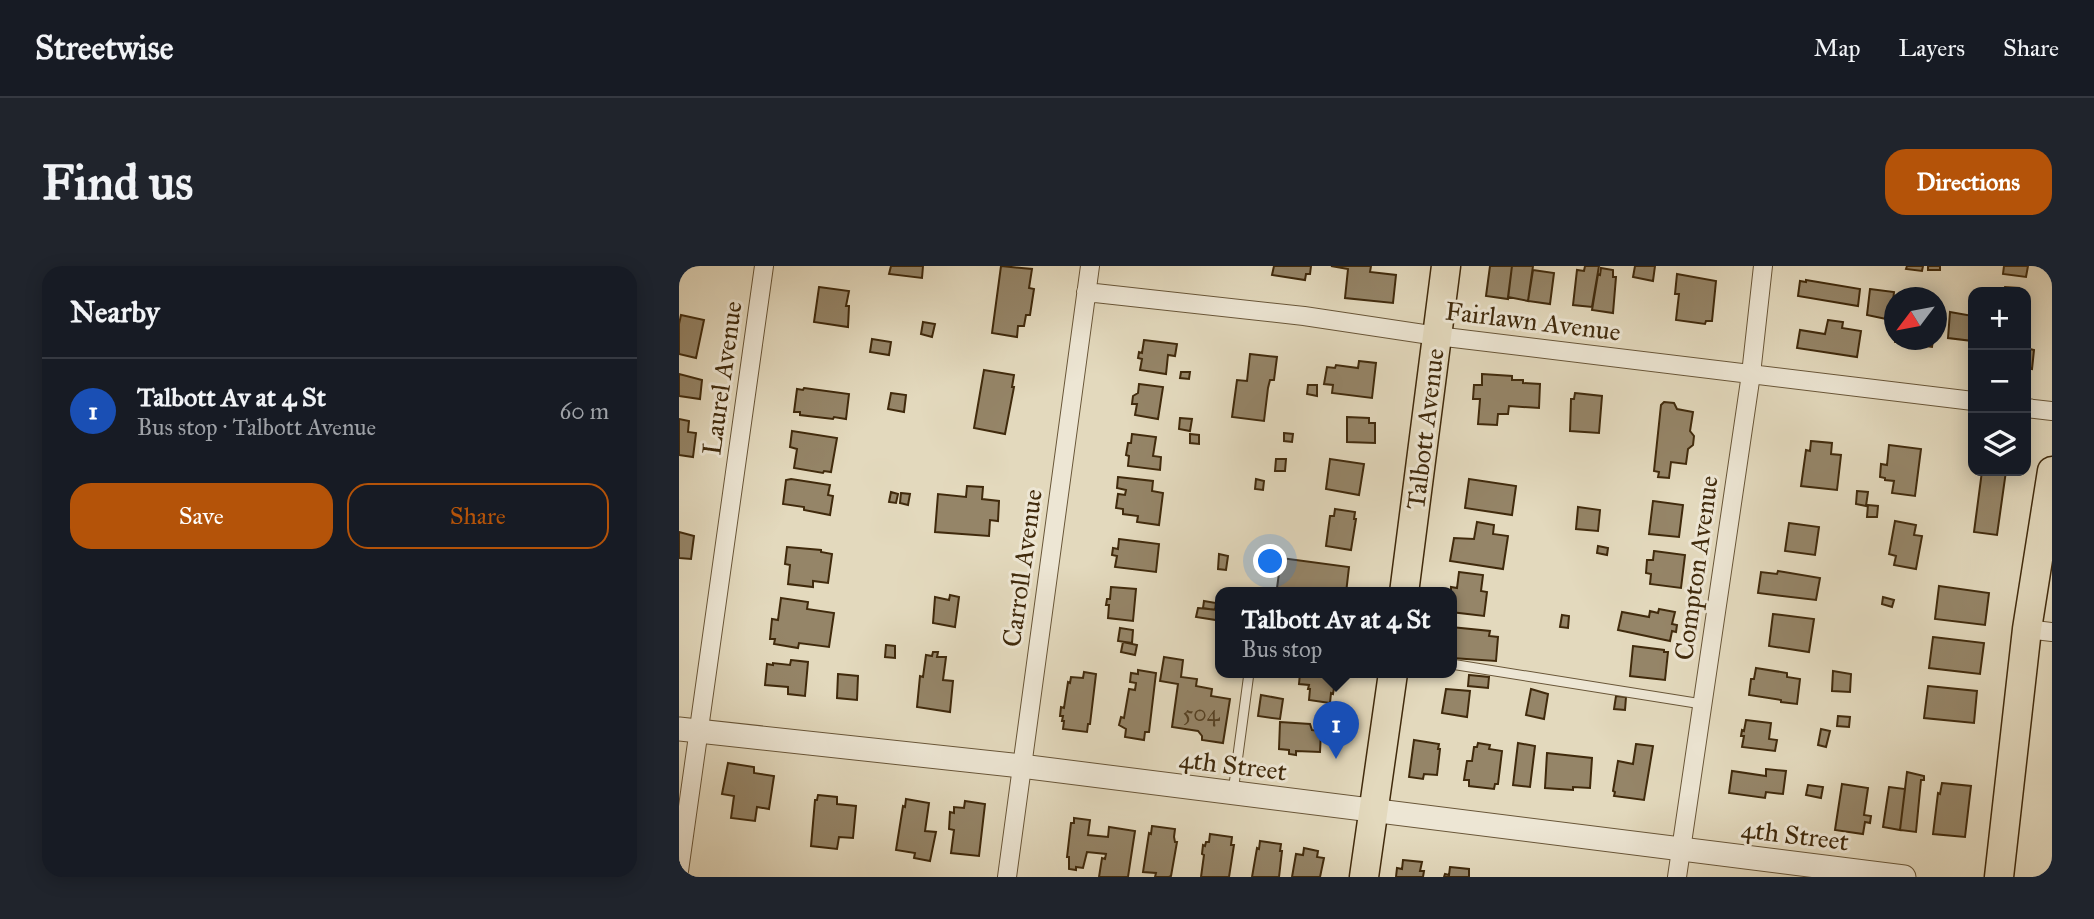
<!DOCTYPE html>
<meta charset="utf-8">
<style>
body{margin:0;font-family:"IM FELL Great Primer",serif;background:#20242c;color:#f1f3f6}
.controls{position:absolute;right:21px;top:21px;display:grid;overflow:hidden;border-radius:14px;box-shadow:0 4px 18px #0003}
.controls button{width:63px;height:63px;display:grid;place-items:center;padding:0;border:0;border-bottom:2px solid #363941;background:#171b24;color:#f1f3f6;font:35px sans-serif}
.compass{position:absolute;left:1205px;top:21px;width:63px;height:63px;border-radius:50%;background:#171b24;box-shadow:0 4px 18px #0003;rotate:238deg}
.you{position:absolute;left:592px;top:296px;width:24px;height:24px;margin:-18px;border:5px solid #fff;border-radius:50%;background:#1a73e8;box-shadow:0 0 0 10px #1a73e833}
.badge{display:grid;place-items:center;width:46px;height:46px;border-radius:50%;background:#b45309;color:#fff;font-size:23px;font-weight:700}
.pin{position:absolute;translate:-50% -58px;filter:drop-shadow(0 2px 4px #0008)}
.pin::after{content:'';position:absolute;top:37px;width:24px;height:21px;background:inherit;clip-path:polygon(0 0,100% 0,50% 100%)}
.popup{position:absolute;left:536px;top:321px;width:242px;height:91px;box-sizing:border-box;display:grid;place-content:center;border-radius:14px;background:#171b24;filter:drop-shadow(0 2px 5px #0005);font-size:23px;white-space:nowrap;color:#9ea1a6}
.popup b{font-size:26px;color:#f1f3f6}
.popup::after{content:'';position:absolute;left:50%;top:100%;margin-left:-14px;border:14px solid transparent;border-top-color:#171b24}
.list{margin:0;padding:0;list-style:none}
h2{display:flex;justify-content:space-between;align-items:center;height:91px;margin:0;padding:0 28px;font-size:30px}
h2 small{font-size:23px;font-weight:400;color:#9ea1a6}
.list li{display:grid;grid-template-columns:46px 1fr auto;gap:21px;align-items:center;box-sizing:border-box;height:105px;padding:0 28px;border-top:2px solid #363941}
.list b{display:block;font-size:26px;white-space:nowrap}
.list p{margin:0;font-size:23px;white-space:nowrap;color:#9ea1a6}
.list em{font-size:23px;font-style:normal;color:#9ea1a6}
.actions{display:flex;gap:14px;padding:21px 28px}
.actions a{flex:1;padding:16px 0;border:2px solid #b45309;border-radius:21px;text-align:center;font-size:24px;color:#b45309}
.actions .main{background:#b45309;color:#fff}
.icon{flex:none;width:38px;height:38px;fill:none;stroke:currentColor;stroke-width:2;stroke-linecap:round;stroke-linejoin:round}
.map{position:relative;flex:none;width:1373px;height:611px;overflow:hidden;border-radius:21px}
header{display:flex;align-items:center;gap:42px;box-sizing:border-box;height:98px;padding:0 35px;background:#171b24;border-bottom:2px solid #363941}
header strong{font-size:33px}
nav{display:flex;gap:38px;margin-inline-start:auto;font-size:24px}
.intro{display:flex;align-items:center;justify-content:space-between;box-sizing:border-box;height:168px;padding:0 42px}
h1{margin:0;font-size:49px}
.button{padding:18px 32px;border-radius:21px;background:#b45309;color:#fff;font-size:24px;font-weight:700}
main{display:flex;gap:42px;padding:0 42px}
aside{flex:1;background:#171b24;border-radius:21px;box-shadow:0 4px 18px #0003}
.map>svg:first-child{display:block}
</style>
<header>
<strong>Streetwise</strong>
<nav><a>Map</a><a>Layers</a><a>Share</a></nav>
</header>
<div class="intro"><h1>Find us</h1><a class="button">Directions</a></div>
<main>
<aside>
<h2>Nearby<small></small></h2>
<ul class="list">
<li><span class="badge" style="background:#1a4fb4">1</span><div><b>Talbott Av at 4 St</b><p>Bus stop · Talbott Avenue</p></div><em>60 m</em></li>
</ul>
<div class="actions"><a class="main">Save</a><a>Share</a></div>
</aside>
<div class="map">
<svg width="1373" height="611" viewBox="0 0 1373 611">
<rect width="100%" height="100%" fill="#e3d9bd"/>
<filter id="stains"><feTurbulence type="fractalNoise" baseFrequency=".00286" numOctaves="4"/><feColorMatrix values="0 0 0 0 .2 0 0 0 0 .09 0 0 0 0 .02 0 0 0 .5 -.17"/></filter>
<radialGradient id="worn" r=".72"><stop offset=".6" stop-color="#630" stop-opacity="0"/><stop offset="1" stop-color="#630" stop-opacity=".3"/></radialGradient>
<path fill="#958568" stroke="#402a0c" stroke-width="2" d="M212,0h32l-1,12 -33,-4z
M322,0l31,3 -3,19 5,1 -4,26h-4l-2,11h-6l-1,11 -25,-4z
M595,0h37l-1,8h-4l-1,6 -33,-5z
M652,0h40l-1,6 26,3 -3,28 -48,-5 3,-29z
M811,0h22l-4,33 -22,-3z
M833,0h21l-5,35 -20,-4z
M906,0h14l-7,41 -19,-2 4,-35 7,1z
M956,0h20l-2,15 -20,-4z
M1228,0h16l-1,5 -16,-2z
M1249,0h12v4h-12z
M1325,0h24l-2,11 -23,-3z
M922,2l12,2v7h3l-3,36 -21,-3 6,-36 2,1z
M854,4l21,3 -4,31 -22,-3z
M998,8l39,7 -4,40h-6l-1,3 -29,-4 3,-26h-4z
M1127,14l54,9 -2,17 -60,-10 2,-15 6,1z
M140,21l30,4 -3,15h3l-1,21 -34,-5z
M1326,21l14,1 -1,4h-14z
M1191,23l24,3 -3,28 -24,-5z
M1271,46l23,4v25l-25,-3z
M2,49l23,5 -8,38 -17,-4v-30z
M1149,54l15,2 -1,6 19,3 -4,26 -60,-9 3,-18 25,4z
M244,56l12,2 -3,13 -11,-3z
M193,73l19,3 -2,13 -19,-3z
M465,74l33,4 -2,12 -7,-1 -2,19 -26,-4 2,-11 -4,-1 1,-6 3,1z
M1216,74h38l-1,7 -37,-5z
M1347,82l8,2 -2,19 -6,-1z
M571,88l27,3 -3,23h-4l-2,8 -4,33 -32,-4 5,-37 10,1z
M680,95l17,2 -4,35 -40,-5 1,-8 -9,-1 3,-17 8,1 1,-3 22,3z
M305,104l30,5 -2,12h2l-9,47 -31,-6z
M502,106h9l-1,7 -9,-1z
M0,108l23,6 -2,19 -21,-3z
M803,108l30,2v4h11v3l17,1 -1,24 -30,-2 -1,8h-10l-1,11 -19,-1 2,-25h-7l1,-14h8z
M460,118l24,3 -5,32 -23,-4 2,-11h-5l1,-8 5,-3z
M629,119h9v11l-10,-2z
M125,122l45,6 -3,25 -12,-2 -1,2 -33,-4v-3h-6l3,-23 6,1z
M212,127l15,2 -2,17 -16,-3z
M896,127l27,3 -3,37 -29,-2 1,-32h3z
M985,136l10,1 3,6 16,3 -3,19 4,5 -1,9 -5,4 -2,15 -15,-2 -2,16 -11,-1 1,-5 -5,-1 7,-66z
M668,151l22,1v5h6v20l-28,-1z
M501,152l12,1 -2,12 -11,-2z
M0,153l10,2 -1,11 8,1 -3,24 -14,-2z
M113,165l45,7 -6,34 -7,-1 -1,2 -29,-5 3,-19 -7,-2z
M605,167l9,1 -1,8 -8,-1z
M453,168l24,3 -3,19 8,1 -1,13 -32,-4 1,-10 -3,-1 2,-12h3z
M511,168l9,1v9l-9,-1z
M1132,175l21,2 -1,11 10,1 -4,35 -36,-4 5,-36 4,1z
M1210,179l32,4 -6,47 -23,-3 2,-12 -9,-1v-2l-5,-1 1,-13 6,1z
M597,193h10l-1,12h-10z
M651,193l34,5 -5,31 -33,-6z
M1303,205h24l-9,64 -23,-3z
M439,211l35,4 -1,10 11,2 -4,32 -22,-3 1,-6 -15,-2v-5l-7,-1 2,-14 7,1 1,-5 -9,-2z
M112,213l39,6 -2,10 5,1 -3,19 -26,-5v-3l-21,-3 3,-24z
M577,213l8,2 -1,9 -8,-1z
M790,213l47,7 -4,29 -47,-7z
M288,220l16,1 -1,12 17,2 -1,20 -8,-1 -1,16 -54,-4 3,-38 28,3z
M1178,225l11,1 -2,14 -10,-2z
M212,226l7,2 -2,9 -7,-1z
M222,227l9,1 -2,11 -8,-2z
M974,235l30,4 -4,32 -30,-3z
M1189,239l10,1 -1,11h-10z
M899,241l22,3 -2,21 -22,-2z
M656,243l20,3 -1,7h2l-5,31 -25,-4 4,-30h4z
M1216,255l21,4 -2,10 8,1 -6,33 -22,-4 2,-9 -7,-2z
M798,256l17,3 -1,9 15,2 -5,33 -53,-8 4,-23 20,1z
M1110,257l30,4 -4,28 -30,-4z
M0,266l15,4 -3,23 -12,-1z
M440,273l40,5 -3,28 -41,-5 2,-11 -5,-1 1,-7 5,1z
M919,280l10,2 -1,7 -10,-2z
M108,281l34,3v2l11,2 -4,29 -15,-2v6l-25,-3 2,-19 -5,-1z
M975,285l31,4 -4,33 -31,-4 1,-10 -5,-1 1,-13h6z
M540,288l9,2 -2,14 -8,-1z
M602,292l68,9 -3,26h-51v-2l-18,-3z
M1099,305l42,7 -4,22 -58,-7 3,-21 16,2z
M780,306l24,3 -2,16 6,1 -3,24 -33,-4v-25l6,1z
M1260,320l50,7 -4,32 -50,-6z
M432,321l25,2 -3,32 -25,-3 1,-13h-3l1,-6h3z
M271,329l9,2 -4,30 -22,-4 2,-26 14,3z
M1204,331l11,3 -2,7 -10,-3z
M102,332l27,4 -1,7 27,4 -5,34 -30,-4 -1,5 -24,-4 1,-5h-5l2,-20 6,1z
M525,335l12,2 -1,7 -12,-2z
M519,342l20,2 -2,10 -20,-3z
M980,343l16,3 -3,12 5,1 -1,7 -4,-1 -2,10 -52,-11 4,-18 27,5 1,-6 8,2z
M1094,348l41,5 -5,33 -40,-6z
M883,349l7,1 -1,12 -8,-1z
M772,361l39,4 -1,5 9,1 -2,24 -44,-3z
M441,362l13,2 -1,13 -14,-2z
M1254,371l51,6 -4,31 -51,-6z
M444,376l14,3 -2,10 -14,-3z
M207,379l9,1v12l-10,-1z
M954,380l31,4v2h4l-3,28 -35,-4z
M254,386h5l-1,5h9l-3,23 10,1 -3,31 -33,-5 3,-31 3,1 3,-22 6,1z
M485,391l19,3 -2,17 16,2 -1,7 16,3 -1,7 19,3 -7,44 -21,-3v-4l-4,-5 -26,-4 6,-43 -18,-3z
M112,394l17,2 -3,34 -17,-2v-7l-23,-2 2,-21 6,1v-2l17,2z
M1077,402l31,5v4l13,2 -3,25 -16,-2v-2l-32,-5 2,-16h3z
M459,404l18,3 -7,59h-4l-1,8 -19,-3 1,-8 -7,-4 2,-8 3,1 5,-29 6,1 1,-7 -6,-1 1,-9 7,1z
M1154,405l18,3 -1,18 -18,-1z
M405,406l12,2 -6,50h-2l-1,8 -24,-3 1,-8h-2l1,-5h-3l1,-9 3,1 4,-26 2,1 1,-6 12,1z
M621,407l39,2 -1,7h-3l-2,12 -2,-1 -1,10 -21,-3 1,-11h-2l1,-4 -10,-1z
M159,408l20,2 -1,24 -20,-2z
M790,409l20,2 -1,11 -20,-2z
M1249,420l49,5 -3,32 -50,-5z
M767,423l24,2 -3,26 -25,-4z
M852,423l17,5 -4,25 -18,-4z
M582,429l22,4 -3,20 -22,-3z
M937,430l10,1 -1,13 -11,-1z
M1159,450l12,1 -1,10 -12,-1z
M1067,454l25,3 -2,16 8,1 -2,11 -33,-4 2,-11h-3l1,-6 2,1z
M601,456l30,2 2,6 9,1 -1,21 -24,-1v4l-7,-1v-4l-10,-1z
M1142,463l9,2 -4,16 -8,-2z
M735,474l25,4 -1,5h2l-3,26 -13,-1 -1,5 -14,-2z
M799,477l12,2 -1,4 13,2 -4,33h-3l-1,5 -25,-3v-6h-5l3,-19h5l2,-14h3z
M839,477l17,3 -5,41 -17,-2z
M957,478l17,2 -9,54 -30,-4 1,-4 -2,-1 5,-30 15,3z
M868,487l45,5 -2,30 -17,-1v3l-28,-2z
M49,497l26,4v6l20,3 -5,33 -12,-2 -2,14 -24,-3 3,-22 -12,-2z
M1087,503l20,2 -3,23 -17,-2 -1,6 -36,-5 3,-22 34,5z
M1228,506l17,4v4h-3l-5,52 -16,-2z
M1263,517l29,3 -6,51 -32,-3 5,-41 2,1z
M1163,518l26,4 -4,27 7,1 -1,7 -5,-1 -2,12 -28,-4z
M1129,519l15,2 -2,11 -15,-3z
M1210,521l16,2 -5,41 -17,-3z
M139,529l19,2v7l19,2 -3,32 -14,-1 -2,12 -26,-3 4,-46h2z
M227,533l23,4 -4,28 11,1 -6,29 -16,-3 1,-5 -19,-3 7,-44 2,1z
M286,535l20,3 -6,52 -28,-3 3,-23 -5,-1 1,-17 4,1v-6l10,1z
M395,552l16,2 -2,15 20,2 1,-10 26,4 -7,46h-29l3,-19 3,1 1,-5 -19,-2 -4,16 -7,-1v3l-7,-1v-12h-2l4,-34h3z
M473,560l23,3 -1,8 1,5h2l-6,34 -2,1h-14l1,-4 -13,-1 6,-39 2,1z
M531,568l22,3 -1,8h3l-5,32h-28l3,-22 -2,-1 1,-9 2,1 1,-4h3z
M581,575l21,3 -1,7h2l-3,26h-27l5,-29 2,1z
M625,582l14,3 -1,6 7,1 -4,19h-28l4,-23 7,1z
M724,594l19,2 -2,9h4l-1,6h-27l1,-9 5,1z
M771,601l19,2v8h-25l1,-3 4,1z"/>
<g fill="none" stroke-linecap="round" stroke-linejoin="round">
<g stroke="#695638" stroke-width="11">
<path id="service" d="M772,398l251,40
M554,526l16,-119"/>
</g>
<g stroke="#695638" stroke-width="20">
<path id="minor" d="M407,26l218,24 133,20 536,65
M1347,142l26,3
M1348,363l25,3
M0,605l85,-605
M328,611l83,-611
M998,611l74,-503 12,-108"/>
</g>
<g stroke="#695638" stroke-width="25">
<path id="tertiary" d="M0,463l342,37 883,111"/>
</g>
<g stroke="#402a0c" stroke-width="31">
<path id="primary" d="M725,327l42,-327
M685,611l29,-204
M1320,611l28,-248 25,-158"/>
</g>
<use href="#service" stroke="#ede6d4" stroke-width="9"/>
<use href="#minor" stroke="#ede6d4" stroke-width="18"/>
<use href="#tertiary" stroke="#ede6d4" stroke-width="23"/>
<use href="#primary" stroke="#e3d9bd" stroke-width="28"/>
</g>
<g text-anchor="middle" stroke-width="6" stroke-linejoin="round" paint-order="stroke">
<g font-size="23" fill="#554123">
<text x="522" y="455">504</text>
</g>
<g font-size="26" fill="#402a0c" stroke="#ede6d4">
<text transform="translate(854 55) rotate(7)" y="9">Fairlawn Avenue</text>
<text transform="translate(43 112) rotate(-82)" y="9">Laurel Avenue</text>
<text transform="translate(746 163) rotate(-83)" y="9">Talbott Avenue</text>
<text transform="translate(343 302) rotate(-82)" y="9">Carroll Avenue</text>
<text transform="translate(1017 302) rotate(-82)" y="9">Compton Avenue</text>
<text transform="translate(554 499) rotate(7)" y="9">4th Street</text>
<text transform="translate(1116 569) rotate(7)" y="9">4th Street</text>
</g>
</g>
<rect width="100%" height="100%" filter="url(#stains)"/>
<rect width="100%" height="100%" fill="url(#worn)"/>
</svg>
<div class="controls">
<button>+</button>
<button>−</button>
<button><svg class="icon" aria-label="layers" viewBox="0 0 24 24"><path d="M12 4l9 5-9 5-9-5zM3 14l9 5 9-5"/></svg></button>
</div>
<svg class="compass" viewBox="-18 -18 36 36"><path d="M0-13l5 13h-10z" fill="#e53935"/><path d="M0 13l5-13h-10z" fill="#9ea1a6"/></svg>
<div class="you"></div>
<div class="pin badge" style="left:657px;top:493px;background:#1a4fb4">1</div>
<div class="popup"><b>Talbott Av at 4 St</b>Bus stop</div>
</div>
</main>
